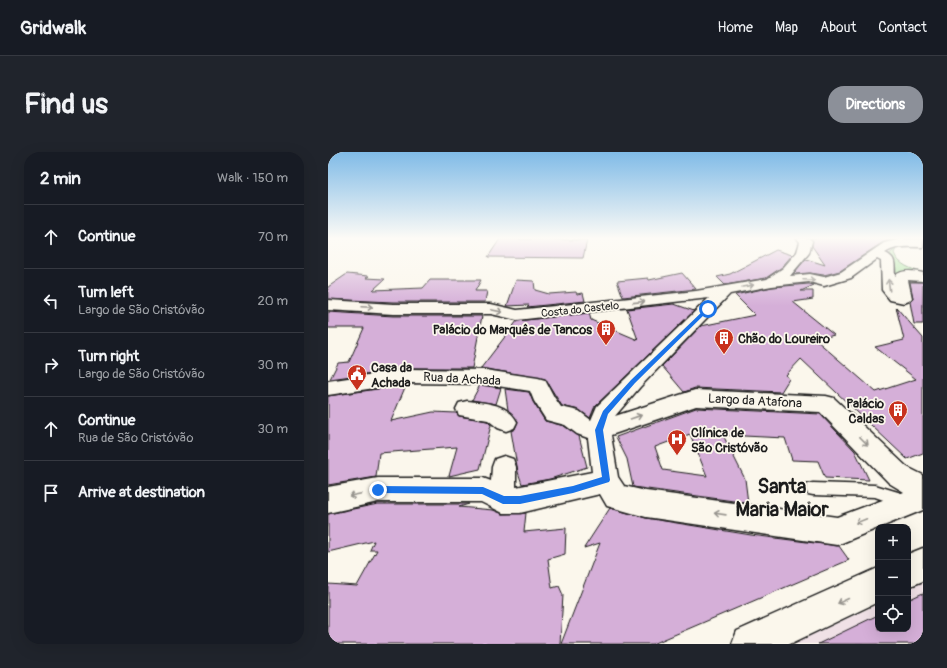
<!DOCTYPE html>
<meta charset="utf-8">
<style>
body{margin:0;font-family:Pangolin,sans-serif;background:#20242c;color:#f1f3f6}
.controls{position:absolute;right:12px;bottom:12px;display:grid;overflow:hidden;border-radius:8px;box-shadow:0 4px 16px #0002}
.controls button{width:36px;height:36px;display:grid;place-items:center;padding:0;border:0;border-bottom:1px solid #363941;background:#171b24;color:#f1f3f6;font:20px sans-serif}
.stop{position:absolute;width:12px;height:12px;margin:-9px;border:3px solid #1a73e8;border-radius:50%;background:#fff}
.stop.end{background:#1a73e8;border-color:#fff;box-shadow:0 1px 4px #0008}
.list{margin:0;padding:0;list-style:none}
h2{display:flex;justify-content:space-between;align-items:center;height:52px;margin:0;padding:0 16px;font-size:17px}
h2 small{font-size:13px;font-weight:400;color:#9ea1a6}
.list li{display:grid;grid-template-columns:26px 1fr auto;gap:12px;align-items:center;box-sizing:border-box;height:64px;padding:0 16px;border-top:1px solid #363941}
.list b{display:block;font-size:15px;white-space:nowrap}
.list p{margin:0;font-size:13px;white-space:nowrap;color:#9ea1a6}
.list em{font-size:13px;font-style:normal;color:#9ea1a6}
.icon{flex:none;width:22px;height:22px;fill:none;stroke:currentColor;stroke-width:2;stroke-linecap:round;stroke-linejoin:round}
.map{position:relative;flex:none;width:595px;height:492px;overflow:hidden;border-radius:16px}
header{display:flex;align-items:center;gap:24px;box-sizing:border-box;height:56px;padding:0 20px;background:#171b24;border-bottom:1px solid #363941}
header strong{font-size:19px}
nav{display:flex;gap:22px;margin-inline-start:auto;font-size:14px}
.intro{display:flex;align-items:center;justify-content:space-between;box-sizing:border-box;height:96px;padding:0 24px}
h1{margin:0;font-size:28px}
.button{padding:10px 18px;border-radius:16px;background:#8c9099;color:#fff;font-size:14px;font-weight:700}
main{display:flex;gap:24px;padding:0 24px}
aside{flex:1;background:#171b24;border-radius:16px;box-shadow:0 4px 16px #0002}
.map>svg:first-child{display:block}
</style>
<header>
<strong>Gridwalk</strong>
<nav><a>Home</a><a>Map</a><a>About</a><a>Contact</a></nav>
</header>
<div class="intro"><h1>Find us</h1><a class="button">Directions</a></div>
<main>
<aside>
<h2>2 min<small>Walk · 150 m</small></h2>
<ul class="list">
<li><svg class="icon" aria-label="ahead" viewBox="0 0 24 24"><path d="M12 20V5M6 11l6-6 6 6"/></svg><div><b>Continue</b></div><em>70 m</em></li>
<li><svg class="icon" aria-label="left" viewBox="0 0 24 24"><path d="M17 20v-9H6M10 6l-5 5 5 5"/></svg><div><b>Turn left</b><p>Largo de São Cristóvão</p></div><em>20 m</em></li>
<li><svg class="icon" aria-label="right" viewBox="0 0 24 24"><path d="M7 20v-9h11M14 6l5 5-5 5"/></svg><div><b>Turn right</b><p>Largo de São Cristóvão</p></div><em>30 m</em></li>
<li><svg class="icon" aria-label="ahead" viewBox="0 0 24 24"><path d="M12 20V5M6 11l6-6 6 6"/></svg><div><b>Continue</b><p>Rua de São Cristóvão</p></div><em>30 m</em></li>
<li><svg class="icon" aria-label="arrive" viewBox="0 0 24 24"><path d="M6 21V4h12l-3 4 3 4H6"/></svg><div><b>Arrive at destination</b></div></li>
</ul>
</aside>
<div class="map">
<svg width="595" height="492" viewBox="0 0 595 492">
<rect width="100%" height="100%" fill="#fbf7ec"/>
<filter id="ink" filterUnits="userSpaceOnUse"><feTurbulence type="fractalNoise" baseFrequency=".025" numOctaves="2"/><feDisplacementMap in="SourceGraphic" scale="8" xChannelSelector="R" yChannelSelector="G"/><feConvolveMatrix kernelMatrix="1 2 1 2 8 2 1 2 1" color-interpolation-filters="sRGB"/></filter>
<g filter="url(#ink)">
<path fill="#f0e1e6" d="M595,430v62h-131l86,-40v25h30v-40z"/>
<path fill="#b2e6a8" stroke="#678162" d="M568,97l-2,4c4,12 18,16 29,20l-27,4 -3,-18 -5,-4z"/>
<path fill="#d5afd8" stroke="#1c1c1c" fill-rule="evenodd" d="M483,86h83l-11,4 -43,29 -16,4 -14,-2 -17,1 13,-15 19,6 -13,-19 1,-5z
M172,87l87,1 -4,18 -95,-1z
M448,98l16,5 -10,12 -16,11 -41,7 -8,-8 13,-3z
M354,121l14,16 -73,8 -6,-16 31,-3 1,2z
M19,122l22,2 -3,2 19,1 -12,11 50,-2 7,-8h51l-6,11h12l-2,11h-92l-65,-3v-12z
M188,128l18,1 1,9 14,4 27,-2 1,2 6,-1 2,8 -58,6 2,-2 -22,1z
M582,130h13v42h-9l-4,-22 3,-4z
M481,132l5,1 -13,6h12v8l-20,3 41,33 -18,5 60,52 40,-13 -41,-32 29,-7 -8,-33 27,31v115l-16,6 -106,-100 -15,16 3,4 -8,13 -86,-4 -11,4 -22,-26 39,-40 54,-11 -20,-20 37,-8z
M346,152l20,7 -99,95 -5,12 -11,-8 -17,-4 -17,-27 -64,-11 36,-47 72,-8 2,7 47,20 -11,-31z
M0,160l65,4h89l-10,52h-64l-78,11 8,-16 11,-1 15,-34h-36z
M78,233l-15,36 42,-9 23,1 3,3 28,5 4,4 -11,44 -31,7 8,-29 -78,6 -3,24 -48,8v-89z
M152,233l21,3 -5,16 -24,-4z
M177,237l24,3 4,10 12,19 19,5 15,10 8,31 -37,12 -28,5 -4,-12 -7,-41 4,-2 3,-8 -10,-11z
M368,256l124,6 35,37 14,29 -44,-2 -7,-17 -26,-1 -7,-22 -62,-3 22,44 3,24 -115,-16 -6,-28 -11,-22zM362,282l17,42 -44,-6 -8,-23z
M50,352h91l-10,3 34,3 10,4 23,-1 -2,19 42,-4 -1,26 -17,5 4,29 7,-2 4,9 -3,49h-232v-60l29,2 20,-36h-7l4,-9 -46,11v-38z
M282,356l36,10 105,17 88,11 10,14 -196,84h-92l39,-101 -16,5z
M595,441v51h-105l60,-29v14h30v-29z"/>
<g fill="none" stroke-linecap="round" stroke-linejoin="round">
<g stroke="#1c1c1c" stroke-width="3">
<path id="lane" d="M485,331l62,2 36,11 2,5 -2,5 -5,2 -31,-11 -62,-2 -5,-1 -2,-5 2,-5z"/>
</g>
<g stroke="#1c1c1c" stroke-width="3">
<path id="street" d="M469,86h12l3,3 -3,12 -19,23 20,-2 14,3 17,-5 43,-29 18,-4h21v8c-14,0 -26,-2 -38,6 12,5 9,12 10,23 7,-7 19,-5 28,-3v8l-15,-1 4,18 -3,3 -5,2 -14,-3 -8,-10 -1,-29 -4,-2 -26,19 -27,8 -15,-4 -37,4 -42,8 -90,93 -25,29 80,-26 131,6 8,2 73,69 16,8v35l-42,17h-3v1l-41,17 -191,-28 -39,-11 -7,-12 -80,19h-17l-22,-11h-103l-50,11v-26l50,-9h105l8,3 1,-14 3,-8 9,-3 9,3 3,8v20l76,-15 -4,-34 -11,-4 -12,-9 -19,-5 -12,-19 -4,-10 -45,-7 -77,-1 -80,12v-14l80,-12 77,1 53,8 7,2 9,17 7,10 18,4 12,9 6,-14 112,-108 -192,22 -26,-6h-98l-65,-4v-10l65,4h98l26,6 179,-19 71,-12 16,-11 14,-16 3,-10zM368,254l124,6 69,71 15,9 -67,25 -191,-26 -22,-5 -6,-9 -7,-42z
M139,249c19,2 40,2 50,21l-3,6 -8,3 -8,-3 -10,-8 -29,-5 -3,-6 3,-6z"/>
</g>
<g stroke="#1c1c1c" stroke-width="3">
<path id="secondary" d="M595,396v33l-15,6v-33z
M550,416v34l-88,42h-58l5,-13z"/>
</g>
<use href="#lane" fill="#fbf7ec" fill-rule="evenodd"/>
<use href="#street" fill="#fbf7ec" fill-rule="evenodd"/>
<use href="#secondary" fill="#fbf7ec" fill-rule="evenodd"/>
</g>
<defs><path id="oneway-shaft" d="M-6 0H5M1.5-3L5.5 0L1.5 3" fill="none" stroke-width="1.6" stroke-linecap="round" stroke-linejoin="round"/></defs>
<g stroke="#97948e">
<use href="#oneway-shaft" transform="translate(481 128) rotate(3)"/>
<use href="#oneway-shaft" transform="translate(561 133) rotate(-97)"/>
<use href="#oneway-shaft" transform="translate(420 134) rotate(-10)"/>
<use href="#oneway-shaft" transform="translate(311 150) rotate(-6)"/>
<use href="#oneway-shaft" transform="translate(39 155) rotate(3)"/>
<use href="#oneway-shaft" transform="translate(169 159) rotate(12)"/>
<use href="#oneway-shaft" transform="translate(308 265) rotate(-19)"/>
<use href="#oneway-shaft" transform="translate(536 289) rotate(45)"/>
<use href="#oneway-shaft" transform="translate(27 343) rotate(168)"/>
<use href="#oneway-shaft" transform="translate(392 362) rotate(-172)"/>
<use href="#oneway-shaft" transform="translate(533 369) rotate(158)"/>
<use href="#oneway-shaft" transform="translate(515 449) rotate(155)"/>
</g>
</g>
<linearGradient id="sky" x2="0" y2="1"><stop stop-color="#80bbe7"/><stop offset="0.56" stop-color="#fdfbf6"/><stop offset="1" stop-color="#fdfbf6" stop-opacity="0"/></linearGradient>
<rect width="595" height="154" fill="url(#sky)"/>
<path fill="#1a73e8" d="M378,156l4,1 -75,74 -27,31 -5,16 7,50 -1,2 -36,11 -53,11h-17l-21,-10 -107,-1 -1,-3 4,-4 105,1 21,9h16l53,-10 29,-9 -7,-47 8,-19 28,-31z"/>
<defs>
<g id="building-pin" transform="scale(1)"><path d="M0 17L-7.5 6A9.5 9.5 0 1 1 7.5 6Z" fill="#c8321e" stroke="#fbf7ec"/><path d="M-4-6H4V6H1V3H-1V6H-4ZM-2.5-4.3h1.7v1.8h-1.7ZM.8-4.3h1.7v1.8H.8ZM-2.5-1h1.7V.8h-1.7ZM.8-1h1.7V.8H.8Z" fill="#fff"/></g>
<g id="civic-pin" transform="scale(1)"><path d="M0 17L-7.5 6A9.5 9.5 0 1 1 7.5 6Z" fill="#c8321e" stroke="#fbf7ec"/><path d="M-.6-6.5H3V-4.5H.6V-3L4-1V1h2V6H-6V1h2V-1L-.6-3ZM-1.2 2.5V6h2.4V2.5Z" fill="#fff"/></g>
<g id="hospital-pin" transform="scale(1)"><path d="M0 17L-7.5 6A9.5 9.5 0 1 1 7.5 6Z" fill="#c8321e" stroke="#fbf7ec"/><path d="M-5-5h3v3.5h4V-5h3V5h-3V1.5h-4V5h-3Z" fill="#fff"/></g>
</defs>
<g fill-rule="evenodd">
<use href="#building-pin" x="278" y="177"/>
<use href="#building-pin" x="396" y="186"/>
<use href="#civic-pin" x="29" y="222"/>
<use href="#building-pin" x="570" y="258"/>
<use href="#hospital-pin" x="349" y="287"/>
</g>
<g text-anchor="middle" stroke-width="3.5" stroke-linejoin="round" paint-order="stroke">
<g font-size="11" fill="#1c1c1c" stroke="#fbf7ec">
<text transform="translate(252 157) rotate(-6)" y="4">Costa do Castelo</text>
</g>
<g font-size="13" font-weight="bold" fill="#1c1c1c" stroke="#fbf7ec" text-anchor="start">
<text x="264" y="182" text-anchor="end">Palácio do Marquês de Tancos</text>
<text x="410" y="191">Chão do Loureiro</text>
<text x="43" y="220">Casa da<tspan x="43" dy="15">Achada</tspan></text>
<text x="556" y="256" text-anchor="end">Palácio<tspan x="556" dy="15">Caldas</tspan></text>
<text x="363" y="285">Clínica de<tspan x="363" dy="15">São Cristóvão</tspan></text>
</g>
<g font-size="13" fill="#1c1c1c" stroke="#fbf7ec">
<text transform="translate(134 226) rotate(3)" y="5">Rua da Achada</text>
<text transform="translate(427 248) rotate(3)" y="5">Largo da Atafona</text>
</g>
<g font-size="20" font-weight="bold" fill="#1c1c1c" stroke="#fbf7ec">
<text x="454" y="341">Santa<tspan x="454" dy="23">Maria Maior</tspan></text>
</g>
</g>
</svg>
<div class="controls">
<button>+</button>
<button>−</button>
<button><svg class="icon" aria-label="locate" viewBox="0 0 24 24"><circle cx="12" cy="12" r="6"/><path d="M12 2v4M12 18v4M2 12h4M18 12h4"/></svg></button>
</div>
<div class="stop" style="left:380px;top:157px"></div>
<div class="stop end" style="left:50px;top:338px"></div>
</div>
</main>
